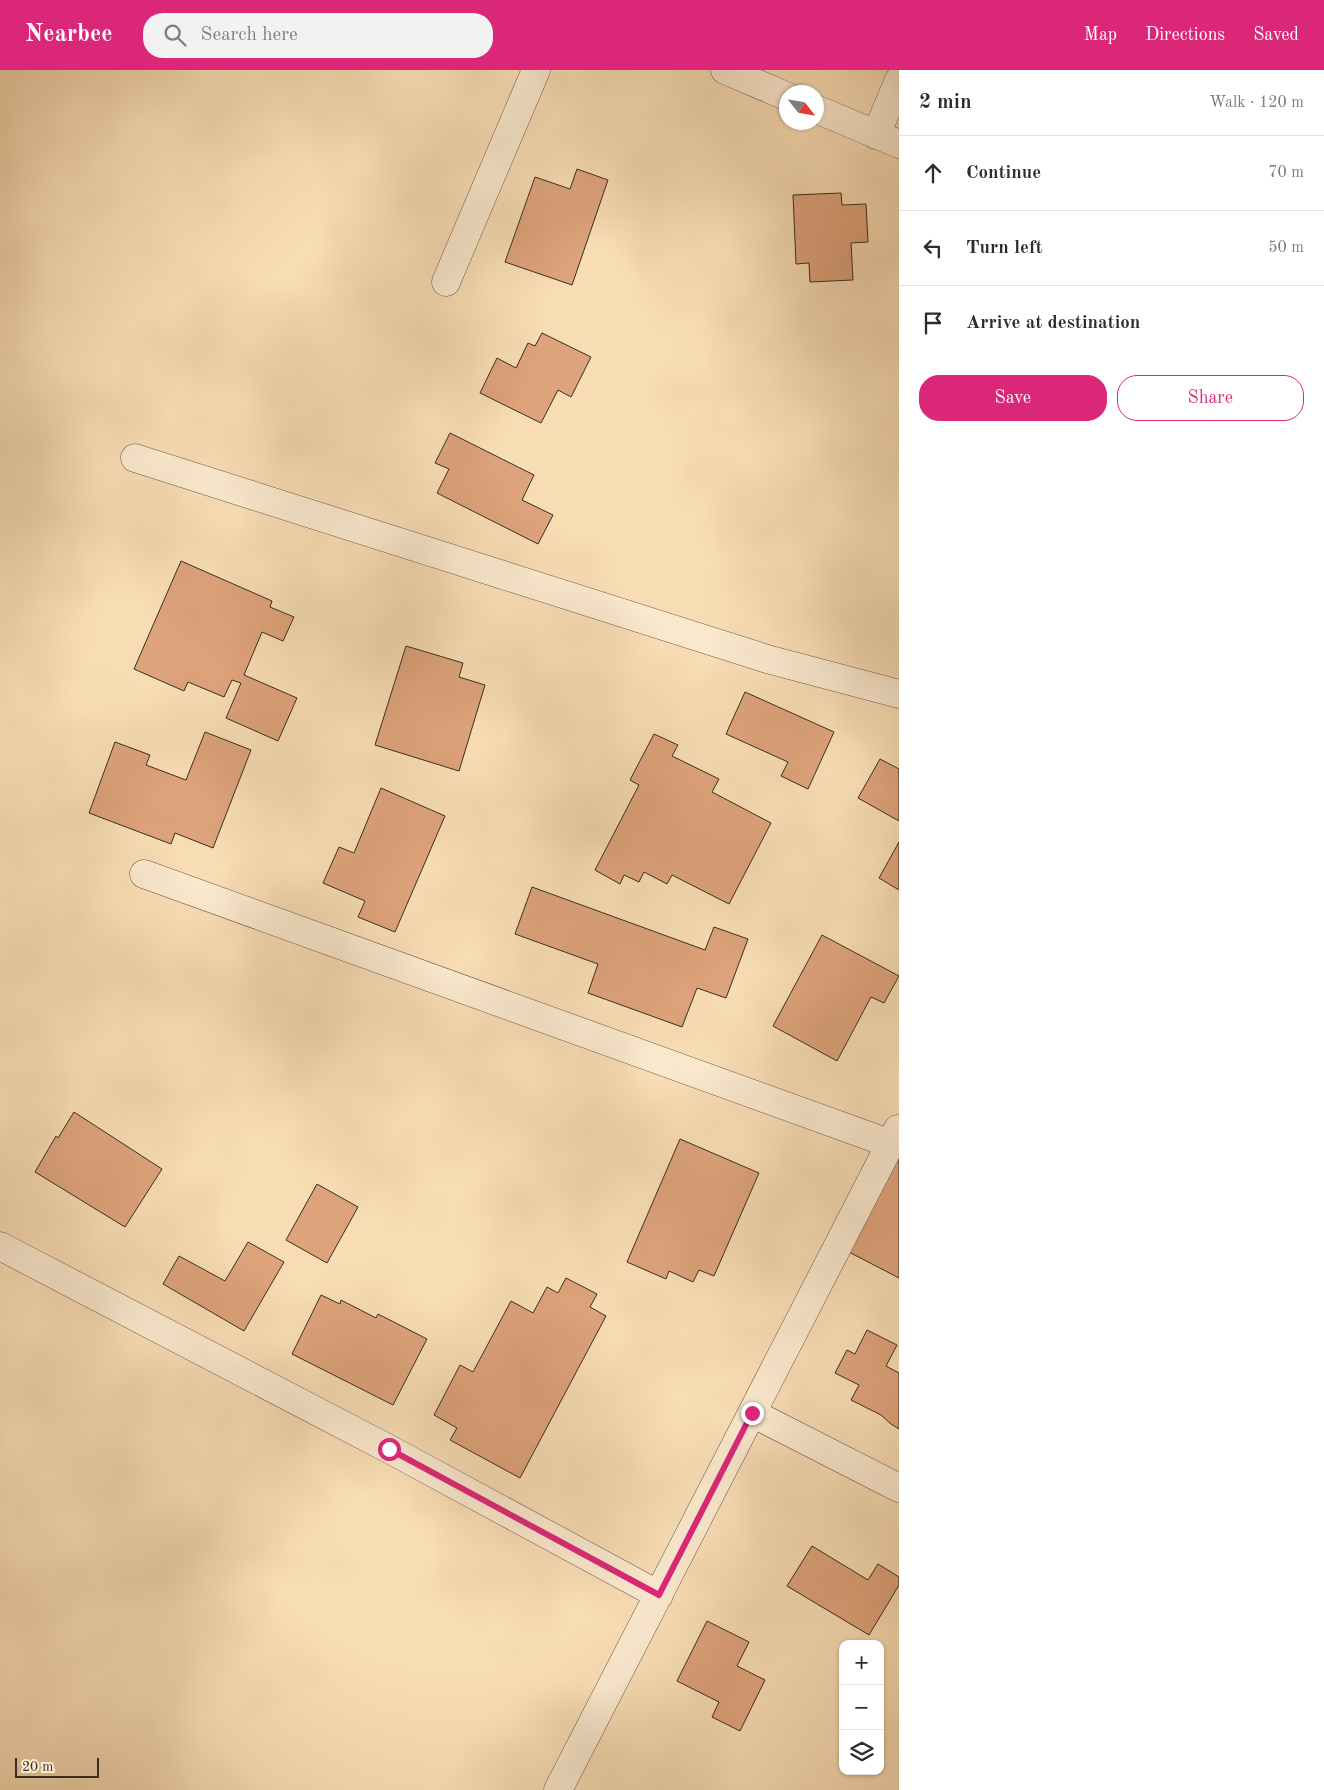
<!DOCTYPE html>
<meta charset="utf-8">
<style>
body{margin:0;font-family:"Old Standard TT",serif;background:#f2f2f3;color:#2b2b33}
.controls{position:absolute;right:15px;bottom:15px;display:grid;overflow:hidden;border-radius:10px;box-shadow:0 1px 4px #0004}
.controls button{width:45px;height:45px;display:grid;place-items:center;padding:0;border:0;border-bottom:1px solid #e1e1e2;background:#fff;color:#2b2b33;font:25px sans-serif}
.compass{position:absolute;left:779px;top:15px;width:45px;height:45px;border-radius:50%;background:#fff;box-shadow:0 1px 4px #0004;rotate:121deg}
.scale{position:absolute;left:15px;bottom:12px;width:84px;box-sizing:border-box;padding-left:5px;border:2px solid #3d2b24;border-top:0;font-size:14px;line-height:18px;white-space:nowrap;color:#3d2b24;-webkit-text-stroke:4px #fae8ce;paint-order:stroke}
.stop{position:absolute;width:15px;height:15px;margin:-11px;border:4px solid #db2777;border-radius:50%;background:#fff}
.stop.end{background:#db2777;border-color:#fff;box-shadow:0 1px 5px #0008}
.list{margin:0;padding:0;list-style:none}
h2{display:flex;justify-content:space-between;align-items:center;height:65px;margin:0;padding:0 20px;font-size:21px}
h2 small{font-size:16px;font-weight:400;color:#7c7c81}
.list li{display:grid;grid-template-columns:32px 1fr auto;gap:15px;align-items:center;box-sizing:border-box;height:75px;padding:0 20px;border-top:1px solid #e1e1e2}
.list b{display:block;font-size:19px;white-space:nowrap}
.list em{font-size:16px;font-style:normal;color:#7c7c81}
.actions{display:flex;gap:10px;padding:15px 20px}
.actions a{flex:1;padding:11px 0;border:1px solid #db2777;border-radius:20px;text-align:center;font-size:18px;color:#db2777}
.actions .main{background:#db2777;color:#fff}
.icon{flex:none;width:28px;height:28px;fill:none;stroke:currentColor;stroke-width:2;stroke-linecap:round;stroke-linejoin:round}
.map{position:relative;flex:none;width:899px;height:1720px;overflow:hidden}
header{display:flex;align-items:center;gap:30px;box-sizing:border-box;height:70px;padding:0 25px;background:#db2777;color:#fff}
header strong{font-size:24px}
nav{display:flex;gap:28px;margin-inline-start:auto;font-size:18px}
.search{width:350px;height:45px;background:#f2f2f3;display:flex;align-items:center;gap:12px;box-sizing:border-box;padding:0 18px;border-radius:20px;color:#7c7c81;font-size:19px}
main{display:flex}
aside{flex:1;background:#fff}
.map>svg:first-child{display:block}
</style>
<header>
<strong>Nearbee</strong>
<div class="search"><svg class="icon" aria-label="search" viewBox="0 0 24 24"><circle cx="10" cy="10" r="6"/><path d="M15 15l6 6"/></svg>Search here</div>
<nav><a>Map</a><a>Directions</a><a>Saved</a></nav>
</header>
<main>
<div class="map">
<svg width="899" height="1720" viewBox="0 0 899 1720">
<rect width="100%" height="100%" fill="#f8dcb3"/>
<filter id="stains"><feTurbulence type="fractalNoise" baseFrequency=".004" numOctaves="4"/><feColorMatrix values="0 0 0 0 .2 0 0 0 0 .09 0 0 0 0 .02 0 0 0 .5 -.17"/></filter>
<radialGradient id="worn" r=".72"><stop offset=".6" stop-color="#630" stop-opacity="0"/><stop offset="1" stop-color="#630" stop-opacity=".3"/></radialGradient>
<path fill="#dda37b" stroke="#3d2b24" d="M577,99l31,11 -36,105 -67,-23 30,-85 35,12z
M841,123l1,12 24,-1 2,38 -17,1 2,37 -43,2 -1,-19 -13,1 -3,-69z
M542,263l49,24 -20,40 -13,-7 -17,33 -61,-30 17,-35 19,10 12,-25 7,3z
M450,363l84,42 -12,25 31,15 -15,29 -101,-51 12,-24 -14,-6z
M181,491l91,40 -2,6 24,10 -11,24 -21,-9 -18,43 53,23 -19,43 -52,-23 15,-35 -9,-3 -8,17 -36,-15 -4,9 -50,-22z
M406,576l57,17 -4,14 26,8 -26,86 -84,-26z
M745,622l89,40 -26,57 -27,-13 7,-14 -62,-28z
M205,662l46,18 -38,98 -38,-15 -4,11 -82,-31 26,-71 35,13 -4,10 40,15z
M654,664l24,11 -6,11 47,23 -7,13 59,31 -42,81 -57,-29 -5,9 -23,-12 -5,10 -15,-7 -4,9 -25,-14 44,-85 -9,-5z
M880,689l19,10v52l-41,-23z
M381,718l64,28 -50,116 -37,-15 7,-16 -42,-18 16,-36 15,6z
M899,772v48l-20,-12z
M532,817l173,63 9,-23 34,12 -22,59 -29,-10 -15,39 -94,-34 10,-29 -83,-30z
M822,865l77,41 -15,27 -13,-6 -34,64 -64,-35z
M74,1042l88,57 -37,58 -90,-55 21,-36 2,2z
M680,1069l79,34 -45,103 -15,-6 -6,12 -24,-11 -3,8 -39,-17z
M899,1075v133l-54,-28z
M317,1114l41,23 -31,56 -41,-23z
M248,1172l36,20 -40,69 -81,-47 16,-28 46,25z
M566,1208l31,16 -7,13 16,9 -86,162 -70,-38 7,-12 -23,-13 26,-50 13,7 38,-71 22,12 14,-26 11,6z
M321,1225l19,9 1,-4 35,18 2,-4 49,25 -34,66 -101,-51z
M867,1260l30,15 -11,21 13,7v56l-8,-5 -10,-9 -30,-15 8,-15 -24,-12 12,-23 8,4z
M812,1476l56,34 10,-16 21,13v8l-30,50 -82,-49z
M707,1551l42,21 -12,24 28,14 -25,51 -28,-14 7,-15 -42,-21z"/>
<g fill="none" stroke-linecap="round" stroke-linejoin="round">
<g stroke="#6c5748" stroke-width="29">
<path id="minor" d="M725,0l61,26
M816,39l83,35
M876,65l23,-55
M446,212l90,-212
M135,388l632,201 132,35
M144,804l747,270
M0,1176l389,203 270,146
M752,1343l147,75
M558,1720l340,-661"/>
</g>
<use href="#minor" stroke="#fae8ce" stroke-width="28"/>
</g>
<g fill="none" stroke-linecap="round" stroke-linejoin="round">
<path stroke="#db2777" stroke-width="6" d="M389,1379l270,146 93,-182"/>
</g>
<rect width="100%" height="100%" filter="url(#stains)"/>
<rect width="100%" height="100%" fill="url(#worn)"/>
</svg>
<div class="controls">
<button>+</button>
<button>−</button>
<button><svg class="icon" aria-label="layers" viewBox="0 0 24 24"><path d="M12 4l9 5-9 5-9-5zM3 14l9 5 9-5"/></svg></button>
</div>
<svg class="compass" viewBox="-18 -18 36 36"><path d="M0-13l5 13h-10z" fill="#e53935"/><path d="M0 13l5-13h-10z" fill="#7c7c81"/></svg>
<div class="scale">20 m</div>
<div class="stop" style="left:389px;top:1379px"></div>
<div class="stop end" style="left:752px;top:1343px"></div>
</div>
<aside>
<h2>2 min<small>Walk · 120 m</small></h2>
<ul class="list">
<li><svg class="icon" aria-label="ahead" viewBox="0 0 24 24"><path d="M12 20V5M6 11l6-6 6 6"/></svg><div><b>Continue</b></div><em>70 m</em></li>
<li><svg class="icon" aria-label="left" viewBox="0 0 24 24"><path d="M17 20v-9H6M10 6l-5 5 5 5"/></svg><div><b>Turn left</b></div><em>50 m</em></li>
<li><svg class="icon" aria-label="arrive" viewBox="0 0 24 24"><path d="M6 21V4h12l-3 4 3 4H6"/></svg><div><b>Arrive at destination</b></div></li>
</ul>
<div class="actions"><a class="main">Save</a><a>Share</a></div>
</aside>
</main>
